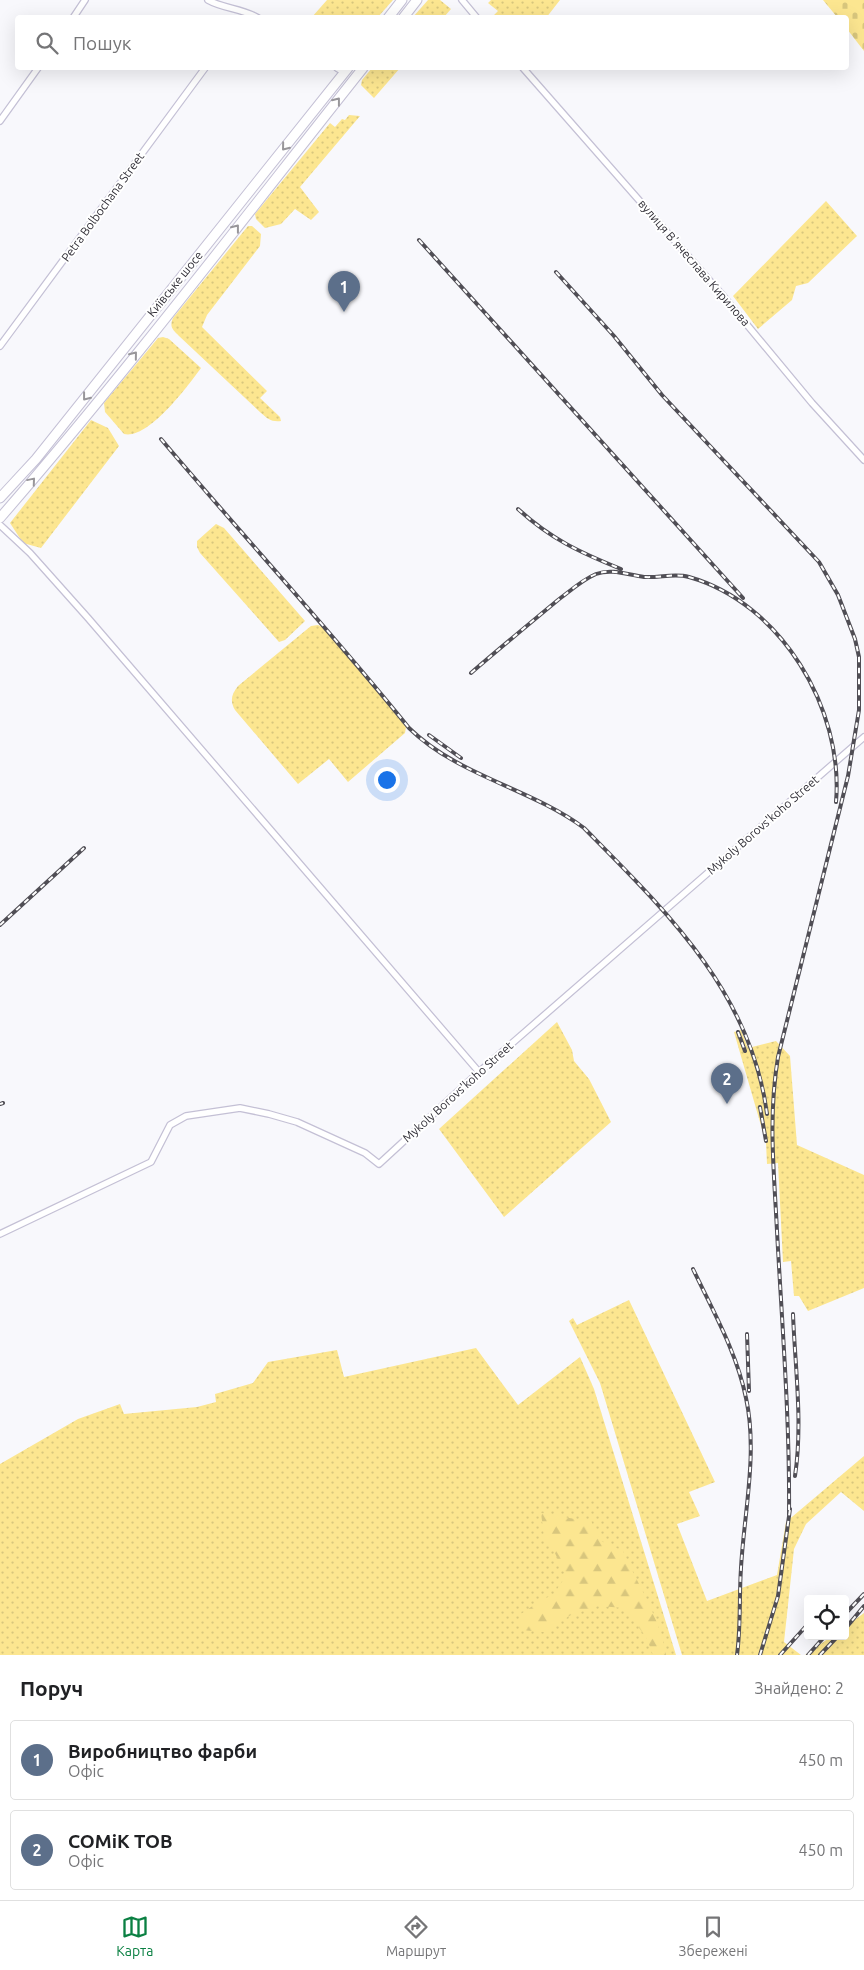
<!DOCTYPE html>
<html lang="uk">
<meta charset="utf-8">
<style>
body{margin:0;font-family:Ubuntu,sans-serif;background:#f6f6f6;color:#202124}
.controls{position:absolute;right:15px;bottom:15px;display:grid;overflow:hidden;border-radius:5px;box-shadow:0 5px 20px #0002}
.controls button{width:45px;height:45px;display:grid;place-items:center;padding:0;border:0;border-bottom:1px solid #e0e0e0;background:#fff;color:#202124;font:25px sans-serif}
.you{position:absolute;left:386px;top:779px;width:18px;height:18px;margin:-12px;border:4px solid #fff;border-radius:50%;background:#1a73e8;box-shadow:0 0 0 8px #1a73e833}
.badge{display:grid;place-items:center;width:32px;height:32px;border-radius:50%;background:#0b8043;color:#fff;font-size:16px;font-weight:700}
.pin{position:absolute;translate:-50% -41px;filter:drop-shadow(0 1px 2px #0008)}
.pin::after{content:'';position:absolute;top:26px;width:18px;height:15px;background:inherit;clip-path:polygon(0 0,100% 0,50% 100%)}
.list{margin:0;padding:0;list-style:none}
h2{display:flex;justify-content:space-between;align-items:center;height:65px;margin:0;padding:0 20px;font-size:21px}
h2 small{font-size:16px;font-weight:400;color:#757577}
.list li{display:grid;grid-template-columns:32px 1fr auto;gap:15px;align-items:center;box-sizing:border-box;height:80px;margin:0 10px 10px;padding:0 10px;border:1px solid #e0e0e0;border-radius:5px}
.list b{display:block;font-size:19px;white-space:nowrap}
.list p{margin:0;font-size:16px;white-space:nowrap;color:#757577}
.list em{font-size:16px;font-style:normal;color:#757577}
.icon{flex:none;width:28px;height:28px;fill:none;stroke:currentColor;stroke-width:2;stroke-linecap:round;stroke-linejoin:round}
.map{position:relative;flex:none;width:864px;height:1655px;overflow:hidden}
.search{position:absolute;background:#fff;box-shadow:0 5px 20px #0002;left:15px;right:15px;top:15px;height:55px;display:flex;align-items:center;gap:12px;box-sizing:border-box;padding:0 18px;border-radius:5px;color:#757577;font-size:19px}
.sheet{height:245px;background:#fff}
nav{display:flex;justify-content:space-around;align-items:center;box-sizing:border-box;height:70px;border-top:1px solid #e0e0e0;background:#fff;font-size:14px;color:#757577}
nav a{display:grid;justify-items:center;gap:2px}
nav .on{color:#0b8043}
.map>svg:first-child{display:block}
</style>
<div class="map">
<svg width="864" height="1655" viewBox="0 0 864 1655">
<defs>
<pattern id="green-dots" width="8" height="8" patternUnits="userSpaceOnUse" patternTransform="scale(1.25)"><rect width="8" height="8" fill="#fce690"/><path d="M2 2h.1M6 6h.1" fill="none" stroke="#d8c67d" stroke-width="1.8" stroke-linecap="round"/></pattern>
<pattern id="forest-firs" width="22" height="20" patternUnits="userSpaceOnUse" patternTransform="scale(1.25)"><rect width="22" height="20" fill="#fce690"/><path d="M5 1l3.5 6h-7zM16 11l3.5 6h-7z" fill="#d8c67d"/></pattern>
<pattern id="cemetery-stones" width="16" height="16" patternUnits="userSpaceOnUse" patternTransform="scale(1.25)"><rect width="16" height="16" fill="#fce690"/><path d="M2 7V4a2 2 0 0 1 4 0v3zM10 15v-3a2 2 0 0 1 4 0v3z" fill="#d8c67d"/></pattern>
</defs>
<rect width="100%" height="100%" fill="#f8f8fc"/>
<path fill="url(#green-dots)" d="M327,0h66l-15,17h-66z
M428,0h12l11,9 -7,8h-31z
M491,0h69l-14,18 -54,-1 6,-6 -10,-8z
M372,68h28l-26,30 -13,-13 1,-5z
M349,115l11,1 -60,71 19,25 -8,8 -16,-11 -14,15 -16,4 -9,-9 -1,-5 75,-91 5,4 7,-8 3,1z
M826,201l31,35 -49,47 -12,3 -4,14 -34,29 -25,-33z
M248,226h4l9,8 -1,12 -53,69 -5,12 65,64 -7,7 20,19 1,4c-10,1 -13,-2 -20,-8l-82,-77c-6,-6 -10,-9 -6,-18z
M163,337l6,2 32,29c-13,18 -53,72 -77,66l-19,-22 -1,-9 54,-65z
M91,420l17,8 11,18 -78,102 -18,-5 -13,-20z
M216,524l8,4 81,93 -20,19 -6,2 -79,-89 -3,-6v-6z
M318,625l8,4 80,98 -1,6 -57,49 -19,-23 -31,25 -63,-74c-5,-9 -4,-15 3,-24l73,-60z
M557,1022l15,28 2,11 15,18 22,43 -107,95 -65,-88z
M741,1030l7,18 28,-7 14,15 7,89 67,30v113l-56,23 -9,-15h-5l-3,-35 -8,1 -5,-99 -11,1 -1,-21 -32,-111z
M629,1300l86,182 -26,10 11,24 -23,8 30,77 70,-26 9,-53 78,-66v55l-23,-19 -35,32 -12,25 -10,93 17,13h-119l-82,-272 -31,-62 4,-3 4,7z
M476,1348l42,57 62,-48 14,32 82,266h-676v-191l78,-45 42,-15 4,10 73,-7 19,-5 -1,-8 38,-11 15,-21 69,-12 7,27z
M864,1613v42h-59l27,-19h13v-9z"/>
<path fill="url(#forest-firs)" d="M541,1513l34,6h15l11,22 22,10c15,34 37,67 43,104h-13l-6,-16 -22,-31 -27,-2 -27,9 -27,17 -23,-2v-16l20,-14 12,-5 13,-19 -13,-27 -9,-13z"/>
<path fill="url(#cemetery-stones)" d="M823,0h41v51l-17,-22 -1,-11 -9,-1z"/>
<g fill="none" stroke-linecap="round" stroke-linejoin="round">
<g stroke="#c4c0d5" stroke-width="8">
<path id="street" d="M208,0c16,9 34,8 50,18
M462,0l15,18
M73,18l12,-18
M337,68l7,4
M523,68l201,229 88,106 52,57
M0,121l38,-53
M0,346l205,-278
M0,525l30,28 58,65 391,454
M0,1234l151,-72 19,-37 16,-9 54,-8 29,6 28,8 68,31 14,11 100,-92 385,-335"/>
</g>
<g stroke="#c4c0d5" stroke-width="11">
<path id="primary" d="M388,18l14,-18
M403,18l14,-18
M0,498l36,-39 312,-391
M0,518c126,-145 244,-300 363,-450"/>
</g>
<use href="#street" stroke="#fff" stroke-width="5.5"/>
<use href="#primary" stroke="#fff" stroke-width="9"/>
<g stroke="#504e55" stroke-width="4">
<path id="rail" d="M419,240l324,358
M556,272l58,64 48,59 157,167 19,33 17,44 4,18v53l-11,66 -70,281c-10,61 -4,113 -1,174 5,94 13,189 12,284
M161,439c82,97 168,190 248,289 49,48 121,60 175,100 82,83 167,164 183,286
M518,509c33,30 61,43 103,60
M471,673c29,-25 58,-49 87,-73 12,-9 24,-20 38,-26 16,-6 32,1 48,3 16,1 30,-4 45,0 92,26 155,132 147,225
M429,735l32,23
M0,925l84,-77
M738,1032l7,19
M0,1104l3,-1
M760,1107l6,34
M693,1269c20,42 44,84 53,129 12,55 -2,115 -5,170 -2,29 0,58 -4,87
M793,1314c2,53 10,109 2,162
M747,1334l2,57
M845,1614l19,-20
M845,1629l19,-23
M760,1655l18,-59 12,-87
M780,1655l28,-31
M808,1655l17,-19
M820,1655l18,-19"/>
</g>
<use href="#rail" stroke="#fff" stroke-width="2" stroke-dasharray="5.5" stroke-linecap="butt"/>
</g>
<defs><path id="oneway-chevron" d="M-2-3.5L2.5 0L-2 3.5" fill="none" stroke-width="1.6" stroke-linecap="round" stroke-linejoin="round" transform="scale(1.25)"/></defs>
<g stroke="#98969a">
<use href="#oneway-chevron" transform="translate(337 101) rotate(-52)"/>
<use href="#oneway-chevron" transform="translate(285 147) rotate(129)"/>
<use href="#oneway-chevron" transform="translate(236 228) rotate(-52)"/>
<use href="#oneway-chevron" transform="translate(134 355) rotate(-51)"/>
<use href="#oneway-chevron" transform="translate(86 397) rotate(128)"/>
<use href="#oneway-chevron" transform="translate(32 481) rotate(-50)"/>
</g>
<g text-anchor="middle" stroke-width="4" stroke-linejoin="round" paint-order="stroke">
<g font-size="12" fill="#302e36" stroke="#fff">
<text transform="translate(103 207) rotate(-54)" y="4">Petra Bolbochana Street</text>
<text transform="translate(694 263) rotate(49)" y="4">вулиця Вʼячеслава Кирилова</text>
<text transform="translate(175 284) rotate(-51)" y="4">Київське шосе</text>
<text transform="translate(763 825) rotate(-41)" y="4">Mykoly Borovs'koho Street</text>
<text transform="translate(458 1092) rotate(-42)" y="4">Mykoly Borovs'koho Street</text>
</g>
</g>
</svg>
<div class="controls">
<button><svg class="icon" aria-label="locate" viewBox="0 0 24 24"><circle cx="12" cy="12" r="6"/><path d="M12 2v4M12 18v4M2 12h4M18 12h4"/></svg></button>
</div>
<div class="you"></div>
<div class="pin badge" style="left:344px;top:312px;background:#5c6f8a">1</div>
<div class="pin badge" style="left:727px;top:1104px;background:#5c6f8a">2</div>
<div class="search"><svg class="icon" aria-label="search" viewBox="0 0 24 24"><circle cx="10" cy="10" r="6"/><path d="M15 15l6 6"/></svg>Пошук</div>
</div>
<section class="sheet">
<h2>Поруч<small>Знайдено: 2</small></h2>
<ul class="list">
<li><span class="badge" style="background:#5c6f8a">1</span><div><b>Виробництво фарби</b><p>Офіс</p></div><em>450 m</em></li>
<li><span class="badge" style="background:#5c6f8a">2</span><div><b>СОМіК ТОВ</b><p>Офіс</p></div><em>450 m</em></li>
</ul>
</section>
<nav>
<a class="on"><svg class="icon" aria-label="map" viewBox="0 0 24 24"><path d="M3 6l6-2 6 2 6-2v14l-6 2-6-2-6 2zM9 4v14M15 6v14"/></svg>Карта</a>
<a><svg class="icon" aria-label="directions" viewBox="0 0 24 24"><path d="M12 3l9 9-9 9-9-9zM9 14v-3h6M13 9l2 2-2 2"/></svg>Маршрут</a>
<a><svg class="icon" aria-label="saved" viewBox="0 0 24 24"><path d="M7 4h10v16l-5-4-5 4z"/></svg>Збережені</a>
</nav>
